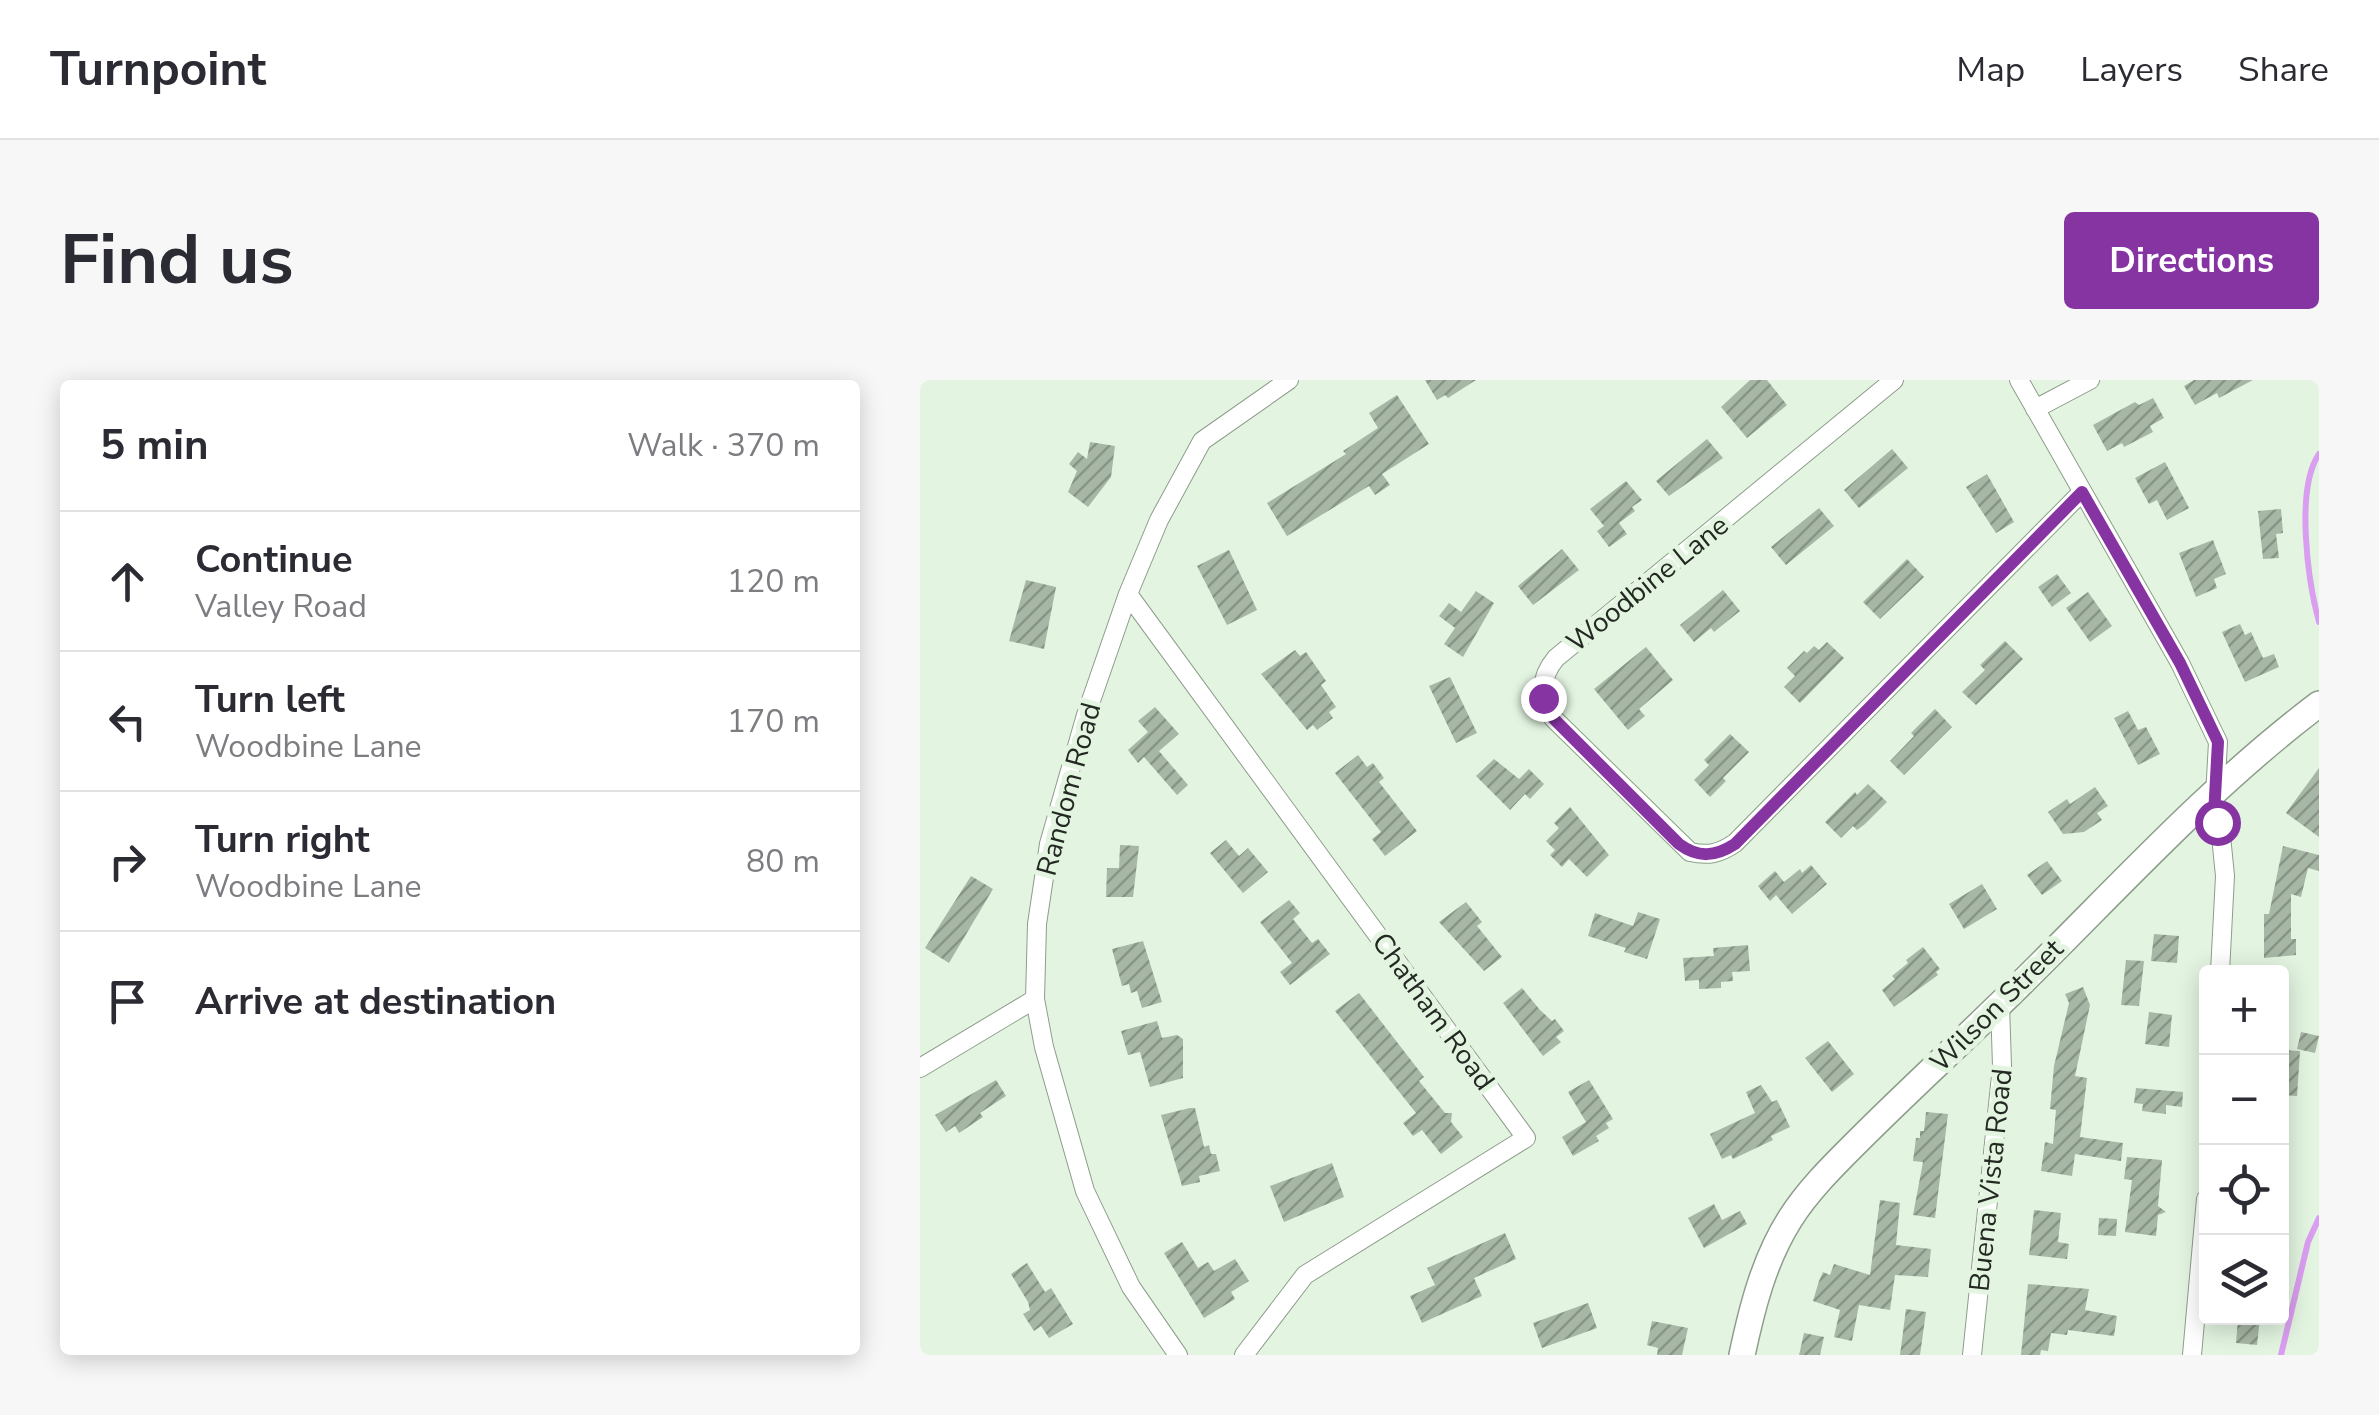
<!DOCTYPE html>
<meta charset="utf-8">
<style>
body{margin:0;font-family:"Nunito Sans",sans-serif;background:#f7f7f7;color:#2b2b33}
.controls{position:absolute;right:30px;bottom:30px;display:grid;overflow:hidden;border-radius:10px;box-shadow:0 5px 25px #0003}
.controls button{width:90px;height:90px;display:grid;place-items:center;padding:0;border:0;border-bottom:2px solid #e1e1e2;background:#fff;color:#2b2b33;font:50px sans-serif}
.stop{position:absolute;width:30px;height:30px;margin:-22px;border:8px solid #8734a3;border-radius:50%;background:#fff}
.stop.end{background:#8734a3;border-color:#fff;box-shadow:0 2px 10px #0008}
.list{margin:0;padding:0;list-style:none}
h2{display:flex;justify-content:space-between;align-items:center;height:130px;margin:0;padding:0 40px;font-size:42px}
h2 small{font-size:32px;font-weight:400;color:#7c7c81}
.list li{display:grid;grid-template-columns:65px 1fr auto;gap:30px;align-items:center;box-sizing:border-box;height:140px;padding:0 40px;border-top:2px solid #e1e1e2}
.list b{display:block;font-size:38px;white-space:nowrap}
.list p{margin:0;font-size:32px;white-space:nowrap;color:#7c7c81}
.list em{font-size:32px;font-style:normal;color:#7c7c81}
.icon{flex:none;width:55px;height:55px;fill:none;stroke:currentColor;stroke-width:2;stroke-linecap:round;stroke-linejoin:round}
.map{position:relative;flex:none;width:1399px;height:975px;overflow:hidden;border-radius:10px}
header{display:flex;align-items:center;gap:60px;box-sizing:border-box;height:140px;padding:0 50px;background:#fff;border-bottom:2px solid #e1e1e2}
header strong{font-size:48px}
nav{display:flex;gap:55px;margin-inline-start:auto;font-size:35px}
.intro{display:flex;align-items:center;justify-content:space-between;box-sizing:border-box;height:240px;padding:0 60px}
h1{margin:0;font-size:70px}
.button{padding:25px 45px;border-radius:10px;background:#8734a3;color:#fff;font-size:35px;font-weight:700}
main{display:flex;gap:60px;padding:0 60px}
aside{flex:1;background:#fff;border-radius:10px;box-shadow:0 5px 25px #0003}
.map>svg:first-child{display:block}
</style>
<header>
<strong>Turnpoint</strong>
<nav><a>Map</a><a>Layers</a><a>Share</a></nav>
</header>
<div class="intro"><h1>Find us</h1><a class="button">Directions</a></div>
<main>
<aside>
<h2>5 min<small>Walk · 370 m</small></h2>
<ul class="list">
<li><svg class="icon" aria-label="ahead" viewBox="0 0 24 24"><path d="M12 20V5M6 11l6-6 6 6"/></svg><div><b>Continue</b><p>Valley Road</p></div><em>120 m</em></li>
<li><svg class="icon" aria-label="left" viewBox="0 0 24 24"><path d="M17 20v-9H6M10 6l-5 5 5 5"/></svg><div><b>Turn left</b><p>Woodbine Lane</p></div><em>170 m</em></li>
<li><svg class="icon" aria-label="right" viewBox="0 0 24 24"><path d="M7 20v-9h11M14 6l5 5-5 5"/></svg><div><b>Turn right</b><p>Woodbine Lane</p></div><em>80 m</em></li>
<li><svg class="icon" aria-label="arrive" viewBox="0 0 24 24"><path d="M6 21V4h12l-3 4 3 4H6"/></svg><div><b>Arrive at destination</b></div></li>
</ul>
</aside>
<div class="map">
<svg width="1399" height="975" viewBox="0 0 1399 975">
<defs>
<pattern id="building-hatch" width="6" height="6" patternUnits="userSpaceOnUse" patternTransform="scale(2.5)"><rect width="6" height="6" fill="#a7b7a5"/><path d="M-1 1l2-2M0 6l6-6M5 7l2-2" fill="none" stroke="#889586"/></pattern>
</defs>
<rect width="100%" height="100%" fill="#e3f5e1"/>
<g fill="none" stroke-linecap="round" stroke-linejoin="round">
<path stroke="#da9ef0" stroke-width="6" d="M1399,74c-24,35 -11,128 0,168
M1361,975l27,-113 11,-24"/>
</g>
<path fill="url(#building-hatch)" d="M505,0h51l-28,18 -3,-3 -8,5z
M830,0h17l20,25 -40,33 -26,-31z
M1274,0h59l-34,18 -2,-5 -22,12 -11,-19z
M477,15l32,49 -47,30 8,11 -15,10 -6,-9 -82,50 -20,-33 79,-49 -3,-3 35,-23 -9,-15z
M1233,18l11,20 -14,8 3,6 -29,15 -2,-4 -15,8 -14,-26 42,-23 4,3z
M787,59l16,19 -54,38 -13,-15z
M170,62l25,4 -4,31 -23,30 -20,-15 9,-21 -8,-7 9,-12 9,7z
M972,69l16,19 -49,40 -15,-18z
M1245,82l24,46 -22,12 -10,-20 -8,4 -14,-26z
M1067,94l27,48 -18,11 -30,-46z
M706,101l16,19 -10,7 3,4 -16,12 8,11 -18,13 -12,-16 7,-5 -14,-17z
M899,128l15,18 -48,39 -15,-18z
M1361,129l2,24 -7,1 3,24 -16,1 -5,-48z
M1293,160l13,34 -12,5 3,9 -21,9 -17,-44z
M642,169l17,21 -46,35 -15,-19z
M309,170l28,60 -30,15 -30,-59z
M987,179l17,18 -44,42 -17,-17z
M1137,194l14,19 -19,14 -14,-20z
M106,200l30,7 -12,62 -35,-8z
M803,210l17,21 -26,21 -3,-4 -17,14 -14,-17z
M556,211l18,12 -31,54 -19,-13 11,-16 -16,-12 10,-13 12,9z
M1168,212l24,34 -22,16 -24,-34z
M1320,244l5,11 6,-3 12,26 11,-4 5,13 -34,15 -23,-50z
M1085,261l18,18 -47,46 -14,-13 23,-22 -5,-5z
M907,262l17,16 -44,45 -16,-16 11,-11 -8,-8 17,-17 3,2 7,-7 5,4z
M726,267l27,33 -34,29 6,7 -17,14 -34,-41z
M375,270l5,6 6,-4 20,29 -5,4 15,22 -7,5 4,6 -16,12 -4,-5 -6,5 -46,-56z
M530,297l27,56 -21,10 -27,-57z
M235,327l24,27 -20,17 29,34 -11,10 -33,-38 -6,6 -10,-13 20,-18 -10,-11z
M1015,329l17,18 -48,48 -14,-14 24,-25 -3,-3z
M1208,331l10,19 8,-3 14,27 -22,11 -24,-47z
M810,354l19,18 -26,26 3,3 -16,16 -16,-17 15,-15 -5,-5z
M438,375l9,12 6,-4 11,15 -5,4 38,49 -32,25 -13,-17 9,-7 -46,-59z
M574,379l25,20 10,-10 15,15 -14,15 -5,-5 -15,16 -34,-34z
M1399,388v69l-33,-24z
M948,404l19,18 -22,22 -8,6 -4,-4 -12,12 -16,-16 30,-30 2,3z
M1175,407l13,19 -11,7 5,7 -18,12 -21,2 -15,-22 19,-13 3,5z
M650,427l39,48 -22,22 -18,-18 -7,8 -12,-12 5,-5 -9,-9 13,-13 -5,-5z
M306,460l13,16 9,-8 20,24 -25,21 -33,-40z
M200,465l19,1 -6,51h-27l1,-29h12z
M1363,466l36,9v16l-11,-3 -7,29 -10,-3v45h5v16l-32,3v-44h5z
M1127,481l15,20 -20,14 -15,-20z
M891,485l16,19 -35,30 -16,-19 -6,6 -12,-15 17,-15 9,11 16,-13 2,4z
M51,496l22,13 -44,74 -24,-15z
M1062,504l15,25 -33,20 -15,-25z
M369,520l11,13 -7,6 19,24 6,-4 12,15 -40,31 -10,-13 12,-9 -32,-41z
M546,522l16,20 -5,4 25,31 -18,14 -45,-49z
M718,532l22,7 -13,40 -23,-7 2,-4 -38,-12 7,-23 38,13z
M1234,554l25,2 -2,27 -26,-2z
M223,561l19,61 -20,6 -5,-17 -6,2 -2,-9 -7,2 -10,-37z
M828,565l2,26 -18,1 1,9 -12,1v6l-22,1v-9l-14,1 -2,-23 31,-2 -1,-8z
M1003,567l17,22 -4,3 2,3 -44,32 -12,-17 13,-11 -3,-3 16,-13 -2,-3z
M1206,580l18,1 -5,45 -18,-1z
M1163,607l7,18 -15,71 12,2 -7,59 43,6 -2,18 -46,-7 -3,22 -31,-5 4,-29 8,2 3,-34 -6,-1 4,-43 15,-63 -4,-9z
M602,608l18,22 12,11 3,-2 9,12 -8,6 5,5 -18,14 -40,-53z
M439,613l65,84 -5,4 26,32h7l-1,9 12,15 -22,17 -19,-24 -9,6 -10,-13 13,-10 -81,-102z
M1229,632l23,3 -3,32 -24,-3z
M237,641l5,17 15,-3 6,4v39l-33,9 -10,-35 -12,3 -7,-24z
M1381,652l18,4 -4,17 -18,-4z
M908,661l26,33 -22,18 -27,-34z
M1362,670l18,1 -3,45 -15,-1z
M76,700l10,16 -26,17 3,4 -24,16 -4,-7 -9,6 -11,-17z
M669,700l24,39 -7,4 3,5 -13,8 3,5 -26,15 -11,-19 24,-15 -18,-30z
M841,705l11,17 5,-2 13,27 -19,9 2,4 -40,19 -2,-4 -9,4 -12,-25 45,-21 -9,-21z
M1216,708l47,4 -1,15 -16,-2v9l-24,-3 1,-7 -9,-1z
M270,728h5l9,39 5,-2 2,9h5l4,17 -21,5 1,6 -18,4 -21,-71z
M1006,732l22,2 -13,104 -22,-3 10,-53 -10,-1 3,-23h4v-7h4z
M1207,777l35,3 -4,46 8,6 -8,3 -2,21 -31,-4 7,-52 -8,-1z
M412,783l12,34 -60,25 -14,-36z
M960,820l20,3 -4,42 35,4 -3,28 -33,-2 -5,35 -31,-5 -7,36 -18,-4 6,-27 -27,-9 6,-20 4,-9 7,3 4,-11 36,11z
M794,824l8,16 18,-9 7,13 -43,24 -16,-30z
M1114,830l27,3 -3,29 11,2 -2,15 -38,-4z
M1179,838l18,1 -1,17 -18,-1z
M585,853l11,26 -42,19 8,18 -60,27 -12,-27 25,-11 -8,-17z
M262,862l16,26 10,-6 6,9 21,-12 14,22 -18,11 4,7 -31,19 -40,-65z
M107,883l18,29 6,-4 22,36 -24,14 -8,-12 -7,5 -11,-17 7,-4 -2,-8 -17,-28z
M1108,904l61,5 -4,21 32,6 -3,20 -46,-6 -1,5 -16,-2 -3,18 -7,-1 -1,5h-19z
M668,923l9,25 -55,20 -9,-25z
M986,929l20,3 -6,43h-20z
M1318,938h22l-3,27 -21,-2z
M732,941l36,7 -6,27h-25l1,-7 -11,-3z
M884,953l20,4 -4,18h-21z"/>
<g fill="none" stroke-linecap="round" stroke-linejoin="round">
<g stroke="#8d9d8b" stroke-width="20">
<path id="minor" d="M974,0l-338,278c-16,19 -17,39 -3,60l137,134c18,4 29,2 45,-9l347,-351
M1099,0l161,283 38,79 -4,73 7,21 4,40 -5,96
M1115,29l55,-29
M208,214l398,544 -221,137 -61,80
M0,688l115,-69
M258,975l-47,-68 -46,-96 -41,-144 -9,-48 2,-75 12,-80 37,-129 42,-121 31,-74 43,-79 87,-61
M1052,975l30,-289 -2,-62
M1272,975l14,-156"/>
</g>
<g stroke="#8d9d8b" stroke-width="28">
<path id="secondary" d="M822,975c10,-47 22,-95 48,-136 19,-30 45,-55 70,-80 45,-45 92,-88 137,-132 107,-103 204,-214 322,-303"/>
</g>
<use href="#minor" stroke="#fff" stroke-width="18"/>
<use href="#secondary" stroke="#fff" stroke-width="25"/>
</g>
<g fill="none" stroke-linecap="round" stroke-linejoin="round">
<path stroke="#8734a3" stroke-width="12" d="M623,318l10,20 126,126c19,14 36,13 56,0l347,-352 98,171 38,79 -4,73 3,7"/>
</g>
<g text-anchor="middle" stroke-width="10" stroke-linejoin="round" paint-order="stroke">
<g font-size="28" fill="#232922" stroke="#e3f5e1">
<text transform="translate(727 203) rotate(-39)" y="10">Woodbine Lane</text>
<text transform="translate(148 409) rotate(-75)" y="10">Random Road</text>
<text transform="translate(1076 625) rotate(-45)" y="10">Wilson Street</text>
<text transform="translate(514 631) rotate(54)" y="10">Chatham Road</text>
<text transform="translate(1070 800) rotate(-84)" y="10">Buena Vista Road</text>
</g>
</g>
</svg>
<div class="controls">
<button>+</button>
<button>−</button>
<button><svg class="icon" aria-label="locate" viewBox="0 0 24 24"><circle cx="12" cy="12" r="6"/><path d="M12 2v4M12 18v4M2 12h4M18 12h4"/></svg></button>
<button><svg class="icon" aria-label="layers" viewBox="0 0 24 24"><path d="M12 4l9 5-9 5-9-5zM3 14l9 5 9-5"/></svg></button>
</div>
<div class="stop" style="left:1297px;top:442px"></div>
<div class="stop end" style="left:623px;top:318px"></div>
</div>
</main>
